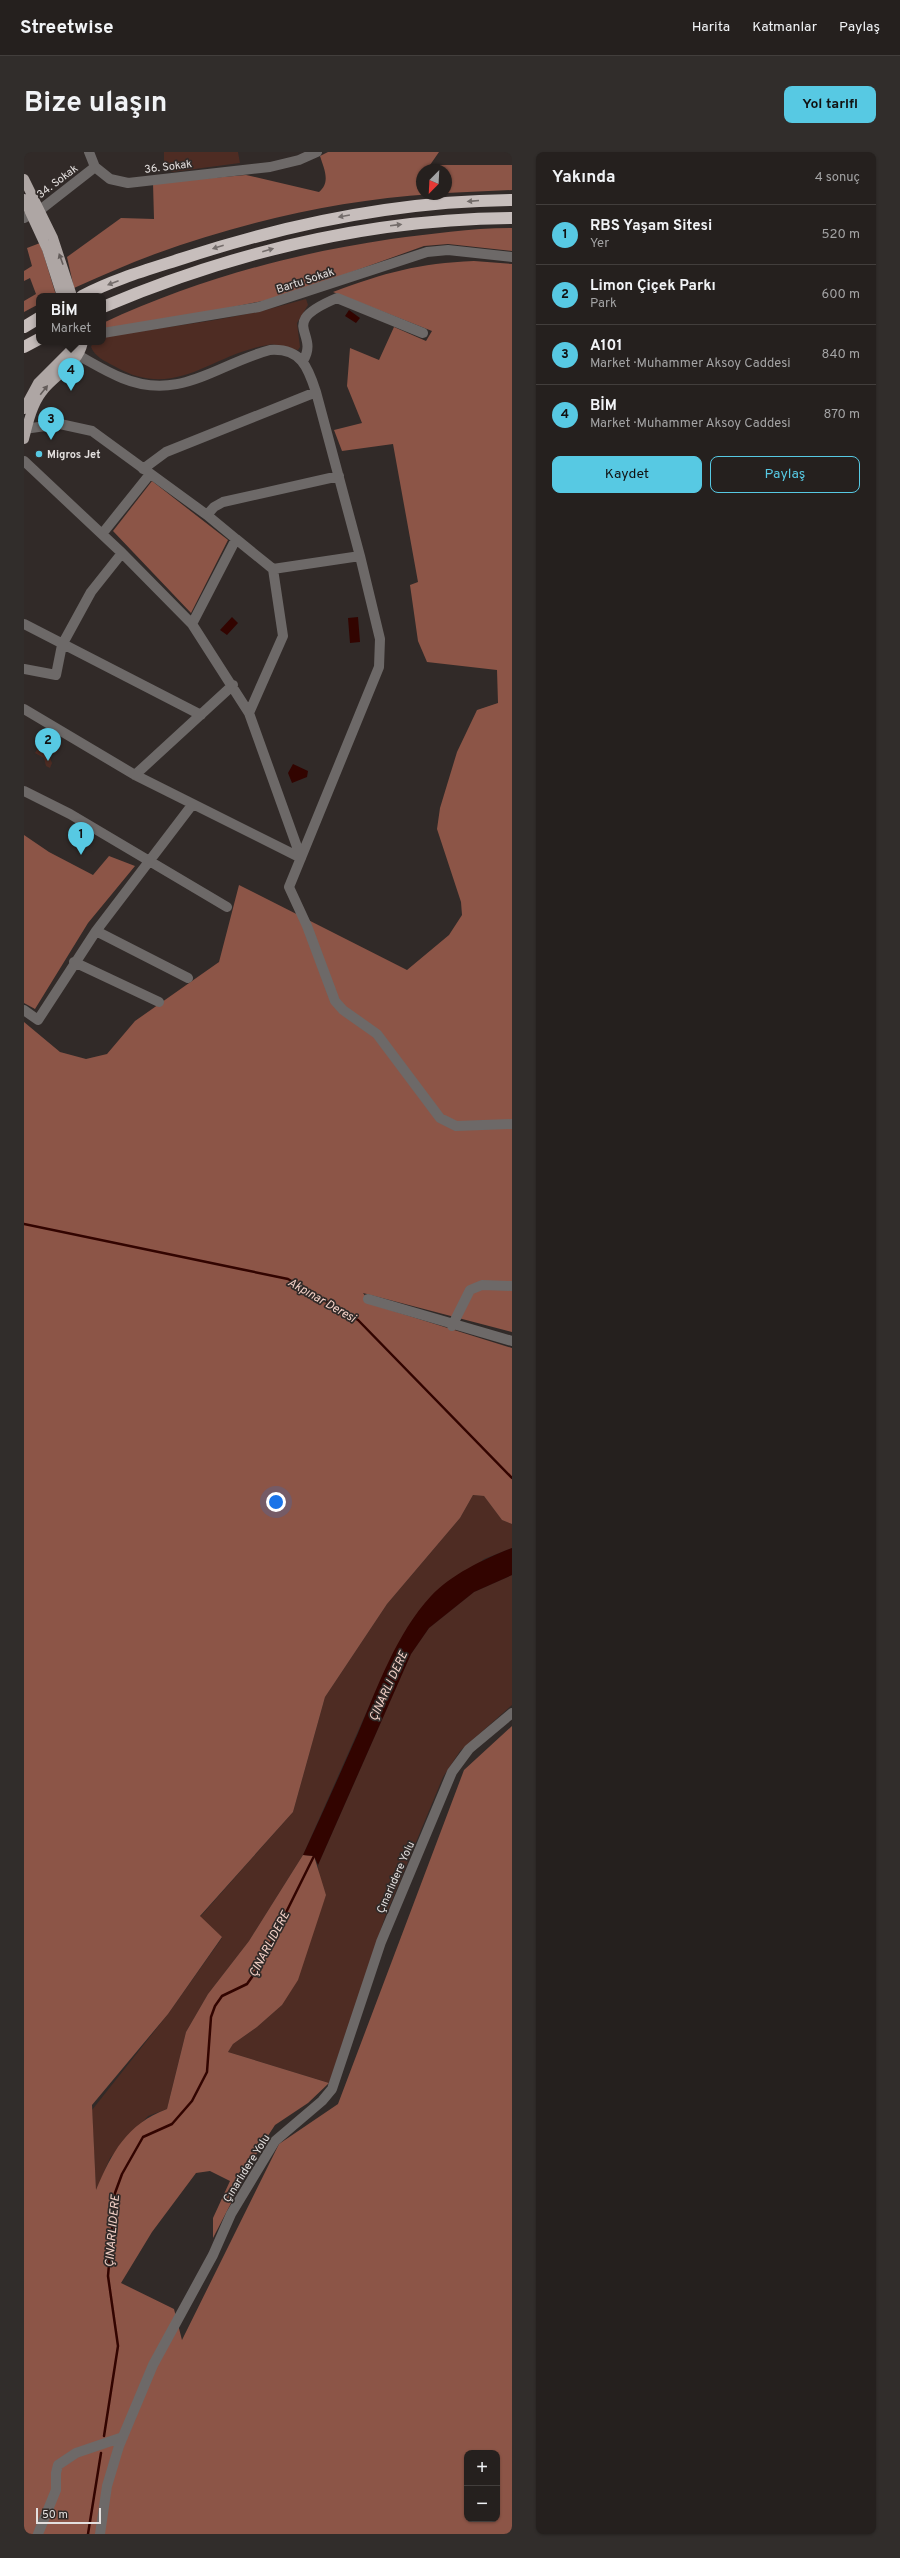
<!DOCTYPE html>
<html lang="tr">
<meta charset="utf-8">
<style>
body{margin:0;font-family:Overpass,sans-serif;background:#312d2b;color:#f1f3f6}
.controls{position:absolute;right:12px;bottom:12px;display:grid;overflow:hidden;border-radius:8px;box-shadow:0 1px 3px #0004}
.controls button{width:36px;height:36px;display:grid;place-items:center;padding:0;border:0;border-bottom:1px solid #423e3c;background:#25201e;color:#f1f3f6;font:20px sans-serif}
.compass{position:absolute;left:392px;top:12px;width:36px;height:36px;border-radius:50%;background:#25201e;box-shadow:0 1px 3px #0004;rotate:204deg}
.scale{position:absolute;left:12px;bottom:10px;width:65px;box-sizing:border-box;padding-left:4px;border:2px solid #e3dfde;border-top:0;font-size:11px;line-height:14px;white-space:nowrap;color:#e3dfde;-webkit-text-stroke:3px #312a28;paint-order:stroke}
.you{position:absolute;left:252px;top:1350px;width:14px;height:14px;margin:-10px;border:3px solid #fff;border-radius:50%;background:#1a73e8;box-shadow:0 0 0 6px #1a73e833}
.badge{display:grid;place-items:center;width:26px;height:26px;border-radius:50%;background:#57c9e3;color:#111;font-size:13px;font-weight:700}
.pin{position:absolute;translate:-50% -33px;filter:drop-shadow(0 1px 2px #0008)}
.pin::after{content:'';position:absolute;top:21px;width:14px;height:12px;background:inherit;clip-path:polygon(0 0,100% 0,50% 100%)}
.popup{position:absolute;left:12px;top:141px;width:70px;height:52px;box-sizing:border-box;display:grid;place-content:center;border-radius:8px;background:#25201e;filter:drop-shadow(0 1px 3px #0005);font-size:13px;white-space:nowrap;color:#a3a3a4}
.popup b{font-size:15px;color:#f1f3f6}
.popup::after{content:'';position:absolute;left:50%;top:100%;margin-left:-8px;border:8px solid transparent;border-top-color:#25201e}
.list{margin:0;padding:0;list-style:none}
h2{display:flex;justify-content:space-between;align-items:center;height:52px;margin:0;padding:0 16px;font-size:17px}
h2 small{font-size:13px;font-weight:400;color:#a3a3a4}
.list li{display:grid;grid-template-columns:26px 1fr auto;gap:12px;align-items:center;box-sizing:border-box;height:60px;padding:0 16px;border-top:1px solid #423e3c}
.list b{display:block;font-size:15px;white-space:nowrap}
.list p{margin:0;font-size:13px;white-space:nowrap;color:#a3a3a4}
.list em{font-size:13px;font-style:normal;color:#a3a3a4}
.actions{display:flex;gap:8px;padding:12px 16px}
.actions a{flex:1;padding:9px 0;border:1px solid #57c9e3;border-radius:8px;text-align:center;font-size:14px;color:#57c9e3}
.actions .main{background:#57c9e3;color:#111}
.map{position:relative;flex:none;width:488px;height:2382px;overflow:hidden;border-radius:8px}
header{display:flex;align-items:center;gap:24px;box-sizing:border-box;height:56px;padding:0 20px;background:#25201e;border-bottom:1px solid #423e3c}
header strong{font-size:19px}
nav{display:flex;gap:22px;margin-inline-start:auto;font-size:14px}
.intro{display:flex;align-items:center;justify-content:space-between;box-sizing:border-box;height:96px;padding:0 24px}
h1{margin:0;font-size:28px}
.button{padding:10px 18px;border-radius:8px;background:#57c9e3;color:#111;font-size:14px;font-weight:700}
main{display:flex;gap:24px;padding:0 24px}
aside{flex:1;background:#25201e;border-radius:8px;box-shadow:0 1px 3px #0004}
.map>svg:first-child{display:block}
</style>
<header>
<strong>Streetwise</strong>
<nav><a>Harita</a><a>Katmanlar</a><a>Paylaş</a></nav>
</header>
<div class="intro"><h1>Bize ulaşın</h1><a class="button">Yol tarifi</a></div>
<main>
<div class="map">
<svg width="488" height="2382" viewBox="0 0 488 2382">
<rect width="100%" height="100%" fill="#312a28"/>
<path fill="#4e2c23" d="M140,0h74l2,11 -68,9 -8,-7z
M282,147l2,6 -11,18 3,24 -2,3c-11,-1 -20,-7 -30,-5 -58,9 -92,57 -154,21 -9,-5 -19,-9 -23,-19l2,-5h10v-5l112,-17 43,-8z
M19,590l11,5 3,5 -5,2 -11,-8z
M14,596l10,6 4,9 -2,5 -4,-2 -2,-8 -9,-5z
M449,1343l11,1 18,24 10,4v24l-28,11 -71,60 -31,58 -79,178 -54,86 -41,53 -22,38 -19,77 -19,7 -38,42 -14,33 -4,-81 76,-96 54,-76 -22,-21 93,-105 32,-115 62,-93 73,-86z
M488,1423v130l-52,46 -17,26 -58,140 -56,166 -101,-31 5,-8 24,-17 25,-22 44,-110 -7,-18 -1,-12 93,-211 18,-26 45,-36z"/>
<path fill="#8c5547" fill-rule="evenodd" d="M304,0h111l-9,13h82v25l-66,3v-23h-24v24h10c-93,6 -189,28 -277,60 -27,10 -54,22 -81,34l-7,-31 54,-39 33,1 -1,-36 93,-8 73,17c12,-10 5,-23 1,-36z
M488,76v23l-64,-7 -24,2 -142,51 -64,13 -115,19v-6c93,-43 187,-69 288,-84 40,-5 81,-11 121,-11z
M16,91l16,52 -17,1v8l-15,8v-11l12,-7 -6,-16 -6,3v-10l8,-5 -5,-18z
M450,109l38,3v1068l-149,-39 8,11 141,44v176l-10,-4 -18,-24 -11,-1 -13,23 -73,86 -62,93 -32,115 -93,104 22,21 -54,77 -76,91 4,85c16,-38 31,-66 71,-81l19,-77 22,-38 41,-53 54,-86 11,1 12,39 -28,85 -16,25 -25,22 -24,17 -5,8 101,31 -21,20 -33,22 -17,26 -45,87v-20l17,-37 -20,-10 -14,2 -44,59 -31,51 53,26 8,31 97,-196 59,-40 126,-334 48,-44v808h-488v-1512l36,30 26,7 21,-5 28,-33 84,-59 20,-77 168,85 42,-35 13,-20 -1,-13 -24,-73 3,-21 17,-56 20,-42 21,-7 -1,-33 -70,-8 -9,-21 -8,-56 8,-3 -25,-138 -51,7 -8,-21 28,-7 -15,-37 3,-38 29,12 15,-33 32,14 6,-10 -99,-39c51,-19 86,-29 141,-31zM443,2301h30v66h-30z
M128,329l76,59 -37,73 -78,-82z
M0,683l25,17 44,23 16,-19 26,10 -47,57 -53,86 -11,-6z"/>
<path fill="#320400" d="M325,158l11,8 -4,5 -11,-7z
M208,465l6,6 -11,12 -7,-5z
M334,465l2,25 -10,1 -2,-25z
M269,612l15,7 -1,6 -15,6 -4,-10z
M488,1396v27l-38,17 -45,36 -18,26 -93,211 -4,-9 -11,-1c19,-41 37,-81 55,-122 20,-47 38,-99 73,-137 21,-22 53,-37 81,-48z"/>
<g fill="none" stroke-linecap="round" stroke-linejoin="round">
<path stroke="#320400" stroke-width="2.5" d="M0,1072l264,55 70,41 154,158
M80,2284l14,-90 -10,-70 7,-83 7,-19 21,-37 29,-13 20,-23 15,-29 4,-55 4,-11 7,-10 25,-12 12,-17 55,-111
M64,2382l13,-81"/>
<path stroke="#6d6968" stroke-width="10" d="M71,15l15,12 18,4 142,-16 29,-7 18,-8
M0,66l16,-8 55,-43 -6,-15
M79,181l156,-26 168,-55 21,-2 64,7
M46,199c18,9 34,20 52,27 58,24 95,-14 148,-28 31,-2 38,17 46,42l44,164
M279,209c18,-29 -28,-37 34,-63l86,35
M0,277l36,-5 32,7 115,84
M0,309l98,92 70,71 57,89 52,145
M119,317l23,-17 150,-60
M78,382l48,-60
M212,387l37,30
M0,472l177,91
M168,472l44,-85 -29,-24 7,-8 9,-5 116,-26
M0,517l32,6 6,-30 29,-53 31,-39
M0,557l111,66 166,83
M225,561l34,-77 -10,-67 87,-13 20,83 -1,28 -90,220 18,39 28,75 8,9 34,24 63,84 16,8 56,-2
M111,623l98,-90
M0,639l46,23 157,93
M72,779l92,47
M50,810l85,40
M0,858l14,10 58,-89 96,-126
M344,1147l144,42
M428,1174l18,-36 12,-5 30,1
M14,2382l18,-44v-17l2,-8 18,-12 47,-16
M76,2382l7,-48 12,-40 34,-81 60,-110 18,-41 44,-73 47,-40 10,-12 49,-147 71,-170 17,-23 43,-36"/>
<path stroke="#aea6a4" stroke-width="10" d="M0,27l29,59 19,58
M0,47l23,50 15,47
M0,257l14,-26 32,-32 4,-9
M0,287c4,-16 8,-34 18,-47 13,-18 36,-26 41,-50"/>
<path stroke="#c7bebc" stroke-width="12" d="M58,144c32,-17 68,-27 102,-38 107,-35 216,-57 328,-58
M79,155c130,-55 267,-88 409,-89
M0,175l15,-9
M0,195l15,-8"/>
</g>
<defs><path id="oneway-solid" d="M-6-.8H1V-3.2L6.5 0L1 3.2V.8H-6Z"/></defs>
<g fill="#746d6b">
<use href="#oneway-solid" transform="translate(449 49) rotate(175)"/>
<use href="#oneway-solid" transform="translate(320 64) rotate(170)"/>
<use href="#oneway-solid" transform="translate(372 73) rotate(-7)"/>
<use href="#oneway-solid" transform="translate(194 95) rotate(162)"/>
<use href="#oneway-solid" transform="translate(244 98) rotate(-16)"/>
<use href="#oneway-solid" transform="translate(89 131) rotate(159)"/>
</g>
<g fill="#635c5a">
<use href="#oneway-solid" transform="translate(37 107) rotate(-110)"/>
<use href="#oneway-solid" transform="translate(20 238) rotate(-51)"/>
</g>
<circle fill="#57c9e3" stroke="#312a28" stroke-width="1.5" cx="15" cy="302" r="4"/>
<g text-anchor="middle" stroke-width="3.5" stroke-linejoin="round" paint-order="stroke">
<g font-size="11" fill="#e3dfde" stroke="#312a28">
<text transform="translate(144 14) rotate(-7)" y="4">36. Sokak</text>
<text transform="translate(33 29) rotate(-37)" y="4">34. Sokak</text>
<text transform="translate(281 128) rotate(-18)" y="4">Bartu Sokak</text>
<text transform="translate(371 1725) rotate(-66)" y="4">Çınarlıdere Yolu</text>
<text transform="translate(222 2016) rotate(-58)" y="4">Çınarlıdere Yolu</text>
</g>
<g font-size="11" font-weight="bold" fill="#e3dfde" stroke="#312a28" text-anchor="start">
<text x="23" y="306">Migros Jet</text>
</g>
<g font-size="12" font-style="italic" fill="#f5d2c8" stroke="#312a28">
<text transform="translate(298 1148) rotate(30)" y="4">Akpınar Deresi</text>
<text transform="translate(364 1534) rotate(-65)" y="4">ÇINARLI DERE</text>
<text transform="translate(245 1792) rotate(-62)" y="4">ÇINARLIDERE</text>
<text transform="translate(88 2079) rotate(-85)" y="4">ÇINARLIDERE</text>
</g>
</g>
</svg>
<div class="controls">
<button>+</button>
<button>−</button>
</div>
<svg class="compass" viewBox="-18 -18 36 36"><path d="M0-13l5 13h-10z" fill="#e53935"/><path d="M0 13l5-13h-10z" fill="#a3a3a4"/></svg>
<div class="scale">50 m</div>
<div class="you"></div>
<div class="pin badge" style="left:57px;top:703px">1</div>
<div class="pin badge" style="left:24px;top:609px">2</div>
<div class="pin badge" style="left:27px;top:288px">3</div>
<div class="pin badge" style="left:47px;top:239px">4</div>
<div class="popup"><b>BİM</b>Market</div>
</div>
<aside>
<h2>Yakında<small>4 sonuç</small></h2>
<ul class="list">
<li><span class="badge">1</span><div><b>RBS Yaşam Sitesi</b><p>Yer</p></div><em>520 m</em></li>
<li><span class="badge">2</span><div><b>Limon Çiçek Parkı</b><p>Park</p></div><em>600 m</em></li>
<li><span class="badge">3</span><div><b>A101</b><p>Market · Muhammer Aksoy Caddesi</p></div><em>840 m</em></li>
<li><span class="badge">4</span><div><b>BİM</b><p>Market · Muhammer Aksoy Caddesi</p></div><em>870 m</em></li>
</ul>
<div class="actions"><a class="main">Kaydet</a><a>Paylaş</a></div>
</aside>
</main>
